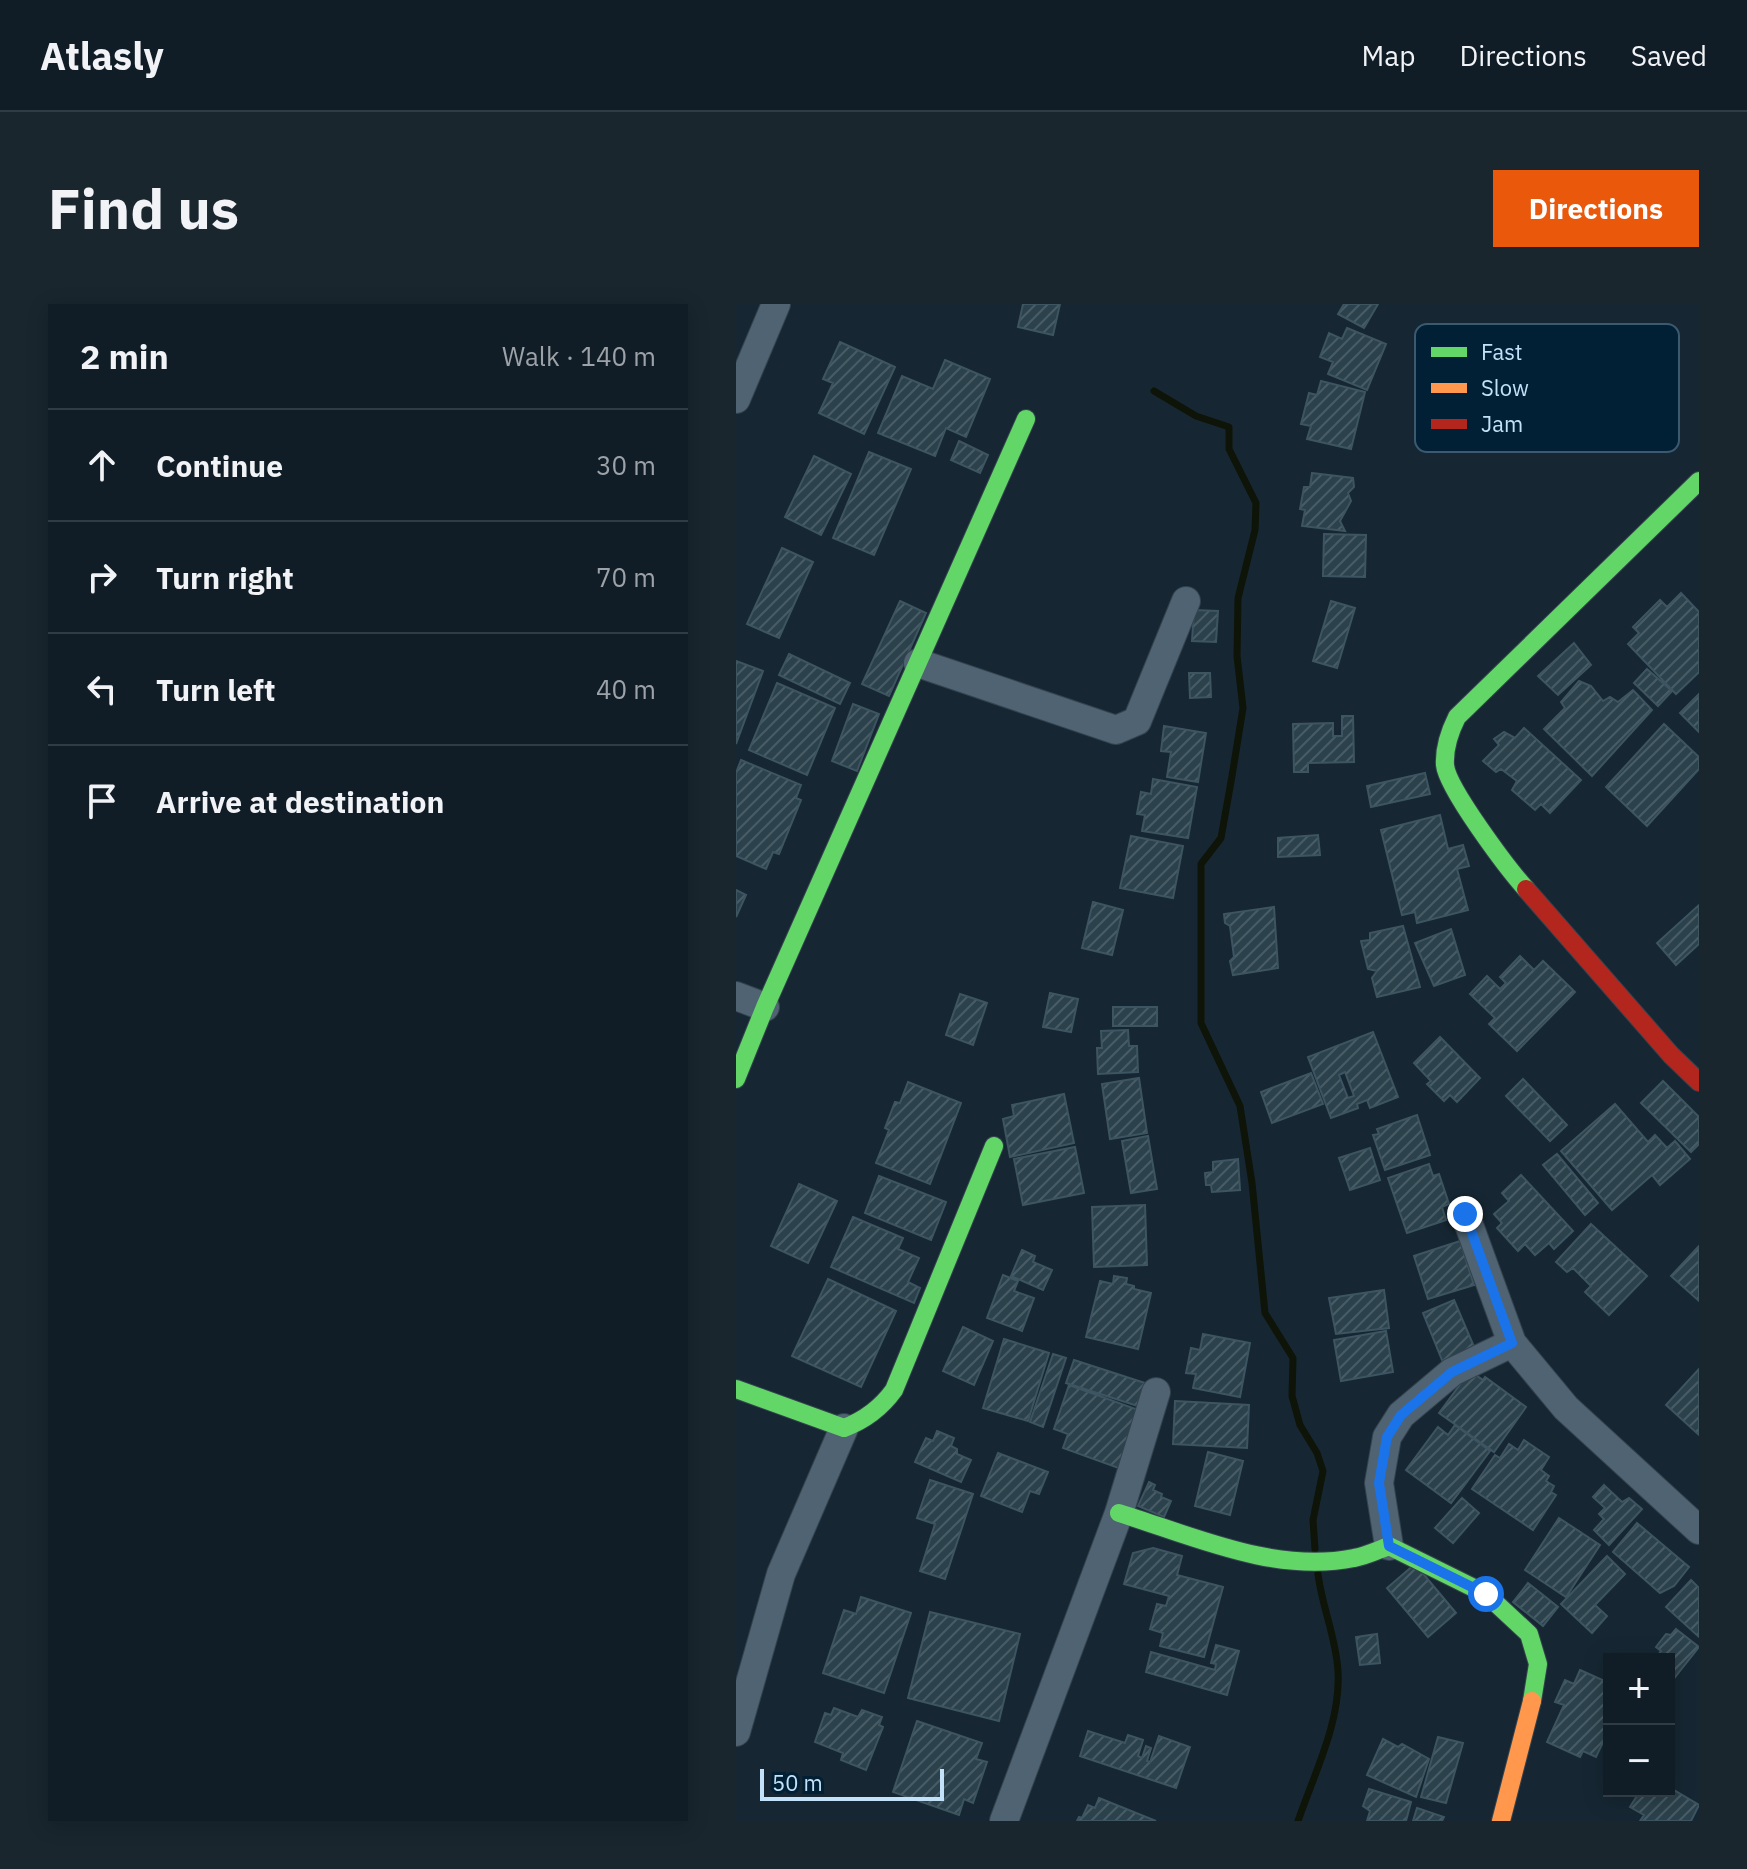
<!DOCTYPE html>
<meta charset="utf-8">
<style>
body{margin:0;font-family:"IBM Plex Sans",sans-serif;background:#19262e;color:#f1f3f6}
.controls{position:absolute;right:24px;bottom:24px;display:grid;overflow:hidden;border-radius:0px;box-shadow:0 4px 20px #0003}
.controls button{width:72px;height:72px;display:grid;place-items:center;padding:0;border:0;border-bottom:2px solid #303b43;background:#101d26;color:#f1f3f6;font:40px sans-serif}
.scale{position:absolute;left:24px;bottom:20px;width:184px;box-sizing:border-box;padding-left:8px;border:4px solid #c3e1f9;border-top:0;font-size:22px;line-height:28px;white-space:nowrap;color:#c3e1f9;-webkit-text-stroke:6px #012035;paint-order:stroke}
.stop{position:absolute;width:24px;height:24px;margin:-18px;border:6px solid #1a73e8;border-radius:50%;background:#fff}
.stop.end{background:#1a73e8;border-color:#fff;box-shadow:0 2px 8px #0008}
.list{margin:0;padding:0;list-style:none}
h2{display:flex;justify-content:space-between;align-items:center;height:104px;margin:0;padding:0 32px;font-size:34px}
h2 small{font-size:26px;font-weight:400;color:#9ca2a7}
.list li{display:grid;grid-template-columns:52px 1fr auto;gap:24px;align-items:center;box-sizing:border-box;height:112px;padding:0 32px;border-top:2px solid #303b43}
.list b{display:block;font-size:30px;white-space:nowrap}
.list em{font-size:26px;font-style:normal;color:#9ca2a7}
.icon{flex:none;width:44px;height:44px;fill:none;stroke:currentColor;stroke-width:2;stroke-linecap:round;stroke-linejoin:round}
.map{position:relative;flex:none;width:963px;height:1517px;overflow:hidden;border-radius:0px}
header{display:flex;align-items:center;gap:48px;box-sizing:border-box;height:112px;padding:0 40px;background:#101d26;border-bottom:2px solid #303b43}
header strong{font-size:38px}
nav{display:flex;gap:44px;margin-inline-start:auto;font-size:28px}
.intro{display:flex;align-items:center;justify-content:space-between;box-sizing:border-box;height:192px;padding:0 48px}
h1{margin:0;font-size:56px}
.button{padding:20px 36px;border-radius:0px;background:#ea580c;color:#fff;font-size:28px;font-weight:700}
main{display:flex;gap:48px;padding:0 48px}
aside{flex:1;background:#101d26;border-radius:0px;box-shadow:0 4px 20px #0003}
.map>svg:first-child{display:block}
</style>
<header>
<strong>Atlasly</strong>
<nav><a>Map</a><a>Directions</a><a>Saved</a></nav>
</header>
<div class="intro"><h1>Find us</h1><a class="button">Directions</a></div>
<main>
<aside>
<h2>2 min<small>Walk · 140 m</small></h2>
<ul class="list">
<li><svg class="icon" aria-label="ahead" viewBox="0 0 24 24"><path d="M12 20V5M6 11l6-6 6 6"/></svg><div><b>Continue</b></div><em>30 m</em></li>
<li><svg class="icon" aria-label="right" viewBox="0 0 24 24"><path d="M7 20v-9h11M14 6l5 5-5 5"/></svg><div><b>Turn right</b></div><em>70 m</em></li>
<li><svg class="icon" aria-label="left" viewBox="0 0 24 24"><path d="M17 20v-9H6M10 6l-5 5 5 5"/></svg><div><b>Turn left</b></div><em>40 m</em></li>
<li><svg class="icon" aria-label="arrive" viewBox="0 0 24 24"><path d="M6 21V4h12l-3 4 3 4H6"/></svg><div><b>Arrive at destination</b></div></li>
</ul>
</aside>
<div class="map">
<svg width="963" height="1517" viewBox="0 0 963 1517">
<defs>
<pattern id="building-hatch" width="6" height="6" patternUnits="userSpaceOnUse" patternTransform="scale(2)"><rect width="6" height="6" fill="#2b414b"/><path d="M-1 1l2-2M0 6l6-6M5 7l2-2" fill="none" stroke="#485c66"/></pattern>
</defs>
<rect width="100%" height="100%" fill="#162733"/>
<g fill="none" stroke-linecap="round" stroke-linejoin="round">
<path stroke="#0e1407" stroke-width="7" d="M418,87l42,25 33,11v22l27,54 -1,27 -17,68 -1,58 6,52 -11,68 -11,62 -20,26v159l39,83 12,77 13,130 28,45 -1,38 8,29 17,28 6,18 -10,49 2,29
M562,1517c16,-47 43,-99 40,-150 -2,-34 -16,-64 -20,-97"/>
</g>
<path fill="url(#building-hatch)" stroke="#3d5560" stroke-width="2" fill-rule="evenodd" d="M287,0h37l-7,31 -35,-8z
M608,0h34l-14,24 -26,-14z
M611,24l39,16 -19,46 -39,-16 5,-12 -13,-5 9,-24 13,6z
M104,38l55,25 -31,67 -45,-21 14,-30 -10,-4z
M209,56l45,19 -24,58 -20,-9 -11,28 -57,-23 24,-57 31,13z
M585,77l44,11 -14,57 -44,-10 4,-13 -10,-2 8,-31 8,2z
M223,137l29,14 -8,18 -29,-13z
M133,148l42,17 -37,86 -41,-17z
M78,152l37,18 -30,61 -36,-18z
M576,169l41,5 1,9 -6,6 3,8 -11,20 5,10 -43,-5 3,-16 -5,-1 4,-22h6z
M588,230l42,1 -1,42 -42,-1z
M46,244l31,14 -34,76 -32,-14z
M945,289l18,19v60l-23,22 -48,-50 11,-11 -6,-6 27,-27 7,7z
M164,297l26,12 -37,83 -27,-12z
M595,297l24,7 -18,60 -24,-7z
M458,306l24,1 -2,31 -24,-1z
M838,339l17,22 -33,30 -20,-19z
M53,350l61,29 -10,21 -61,-29z
M0,357l27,10 -27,73z
M911,365l25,22 -14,15 -24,-23z
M453,369h21l1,24 -21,1z
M843,377l12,5 12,15 7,-4 8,5 15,-12 19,20 -60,66 -48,-47 21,-21 -4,-6z
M41,379l58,25 -28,67 -58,-25z
M963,390v38l-19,-19z
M117,400l26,10 -22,57 -25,-10z
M606,412h11l1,46 -46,1v9h-14l-1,-48 40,-1v13h9z
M928,420l35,33v12l-52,57 -41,-39z
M428,422l42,7 -8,49 -31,-5 4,-25 -10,-1z
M788,424l57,52 -31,33 -9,-9 -6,6 -23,-20 5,-9 -16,-12 -5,3 -13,-11 16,-16 -5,-6 10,-7 11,6z
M5,456l60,25 -5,13 5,2 -22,54 -6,-2 -7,17 -30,-13v-83z
M689,469l5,21 -59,13 -4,-21z
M417,475l44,8 -9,51 -46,-7 3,-16 -8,-1 4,-22 10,2z
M704,511l8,34 15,-4 6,21 -12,3 11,41 -51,13 -2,-11 -13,3 -21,-85z
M582,531l2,20 -42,2v-19z
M395,532l52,10 -10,52 -53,-10z
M0,586l10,5 -10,22z
M357,598l30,8 -11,45 -30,-7z
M963,601v39l-23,21 -19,-22z
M538,603l4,61 -45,7 -3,-14 4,-4 -4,-31 -5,-3 -1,-9z
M667,622l17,61 -43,10 -5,-19 5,-7 -9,-2 -7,-28 9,-1v-7z
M715,625l14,46 -31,11 -19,-43z
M784,652l14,14 9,-9 32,31 -58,59 -28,-27 6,-6 -25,-24 17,-18 13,13 6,-6 -6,-6z
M314,689l28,6 -7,33 -28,-5z
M224,690l27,9 -14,42 -27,-10z
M377,703h44v19h-44z
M392,726l1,16h8l1,26 -40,2 -1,-26h5l-1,-17z
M637,728l25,65 -28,11 -3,-8 -10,4 1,4 -27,10 -23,-61zM609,768l9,24 -6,2 -9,-23z
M704,733l40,41 -23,24 -7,-7 -6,6 -17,-17 4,-3 -17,-18z
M575,769l12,31 -51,19 -11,-31z
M403,774l8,55 -37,6 -8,-55z
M787,775l44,46 -17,16 -44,-45z
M927,777l36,36v27l-8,8 -50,-49z
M172,778l53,21 -31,81 -54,-21 13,-33 -4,-2 10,-26 5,1z
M328,790l10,49 -64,14 -7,-38 11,-3 -2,-11z
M879,800l33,38 7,-7 12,13 8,-7 15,18 -30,26 -8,-10 -40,35 -51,-59z
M681,811l13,40 -45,15 -12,-35 6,-1 -2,-5z
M412,832l9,53 -26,4 -9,-52z
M339,843l9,46 -61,12 -9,-46z
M634,844l10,32 -30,10 -11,-32z
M821,850l41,49 -13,12 -42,-50z
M502,855l2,31 -28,2 -1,-7h-5l-1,-12 8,-1v-10z
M693,860l4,12 6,-2 10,30 -7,3 4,13 -39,13 -19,-55z
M785,871l52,56 -19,18 -5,-6 -14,12 -10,-11 -7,7 -21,-23 5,-5 -8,-9 15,-13 -7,-8z
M143,872l67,26 -15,38 -66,-27z
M63,880l38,17 -29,62 -37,-17z
M409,901l2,60 -53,2 -2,-60z
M117,913l50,21 -5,11 21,9 -11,24 12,6 -6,15 -83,-36z
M855,920l56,52 -38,39 -24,-23 6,-6 -18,-18 -6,4 -11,-10z
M724,937l14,44 -46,14 -14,-43z
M963,942v55l-28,-25z
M286,946l13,6 -2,6 19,8 -9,20 -32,-14z
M267,971l15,6 -4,10 20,7 -12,33 -35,-13z
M378,972l13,2 -1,6 8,2v3l17,4 -13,56 -52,-12 14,-56 13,3z
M92,975l68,32 -35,76 -69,-31z
M648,986l5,38 -53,6 -7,-36z
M718,996l24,56 -32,14 -23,-57z
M227,1023l30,14 -19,44 -31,-14z
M650,1027l7,41 -52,9 -7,-41z
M467,1030l47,9 -10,54 -47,-9 3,-14 -10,-1 5,-25 9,2z
M268,1035l45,14 -21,68 -45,-13z
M317,1050l13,4 -23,69 -13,-5z
M338,1056l80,26 -7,23 -81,-26z
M963,1065v66l-33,-30z
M734,1067l13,9 2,-3 41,30 -32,45 -55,-39z
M333,1081l75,27 -20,58 -61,-22 5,-14 -14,-5z
M439,1097l74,4 -2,43 -74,-4z
M719,1121l35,26 -39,52 -45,-33 32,-43 10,8z
M201,1127l17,7 -3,8 6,3v5l14,6 -10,22 -46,-20 11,-24 7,3z
M788,1136l25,17 -8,13 8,6 -3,5 8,5 -3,6 5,3 -23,35 -61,-41 23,-34 5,3 9,-14 9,6z
M472,1148l35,9 -13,54 -35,-9z
M262,1149l50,19 -9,22 -9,-3 -8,21 -41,-16z
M194,1176l43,14 -28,85 -25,-8 15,-47 -18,-6z
M413,1178l6,3 -2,5 9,4 -1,3 10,4 -7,16 -26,-11z
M868,1181l18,17 7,-4 13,11 -33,36 -15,-15 10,-11 -5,-5 6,-6 -12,-11z
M726,1194l17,15 -26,30 -18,-15z
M823,1214l41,27 -34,52 -41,-27z
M901,1219l52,44 -15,19 -14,7 -47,-41z
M417,1244l29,8 -5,19 46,12 -19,70 -44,-11 3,-13 -13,-4 7,-25 9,2 3,-10 -45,-12 9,-31z
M871,1252l18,18 -30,31 12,11 -15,17 -31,-29z
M679,1260l41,49 -28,24 -41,-49z
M955,1276l8,8v49l-33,-30z
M792,1279l30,24 -15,19 -30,-24z
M125,1293l50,16 -27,80 -61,-20 21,-63 12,4z
M194,1308l90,22 -21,87 -91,-23z
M940,1325l23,18 -27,34 -3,-2v-20h-14l6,-8 -5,-4 10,-13 5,1z
M641,1330l3,29 -20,2 -4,-28z
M480,1341l23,6 -12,44 -81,-23 5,-20 64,18 1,-6 -5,-1z
M844,1366l29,13v57l-4,-2 -9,19 -13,-6 -3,6 -33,-15 17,-37 -9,-3 10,-22 9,4z
M98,1404l24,9 4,-7 20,7 -3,8 4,2 -17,43 -25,-10 2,-7 -28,-11 10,-29 6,2z
M181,1417l65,22 -6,16 11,3 -14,41 -9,-4 -5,16 -66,-23z
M352,1427l37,12 3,-8 15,5 -5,16 4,2 4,-12 5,2 -4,13 3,1 9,-26 31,11 -14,41 -96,-32z
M702,1433l25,6 -17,60 -25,-6z
M647,1435l15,8 4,-3 27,15 -13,38 -49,-22z
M933,1483l30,18 -8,16h-51l4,-6 -14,-8 10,-16h29z
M633,1485l42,13 -5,19h-39l3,-10 -7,-5z
M363,1494l57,23h-79l2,-4 3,1 6,-13 7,3z
M681,1504l27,9 -2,4h-29z"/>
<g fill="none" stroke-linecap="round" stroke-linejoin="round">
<g stroke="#34434e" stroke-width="30">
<path id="street" d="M0,95l40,-95
M182,359l198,67 21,-9 49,-120
M0,692l29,11
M729,910l47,129 54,65 133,122
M653,1242l-10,-63 8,-46 14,-22 51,-43 60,-29
M0,1428l45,-158 63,-146
M268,1517l115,-308 37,-121"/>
</g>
<g stroke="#34434e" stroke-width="20">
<path id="fast" d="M790,585c-18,-20 -79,-101 -81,-124 -1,-17 5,-34 12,-48l242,-236
M0,775l29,-72 261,-588
M0,1085l108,39c21,-8 37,-20 50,-38l100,-244
M383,1209c74,23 156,61 235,45 12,-2 24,-8 35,-12l97,48 43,40 9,30 -6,37"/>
</g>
<g stroke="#34434e" stroke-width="20">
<path id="slow" d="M765,1517l31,-120"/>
</g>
<g stroke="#34434e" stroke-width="20">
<path id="jam" d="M790,585l145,166 28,27"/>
</g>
<use href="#street" stroke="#4f6372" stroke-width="28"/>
<use href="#fast" stroke="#63d668" stroke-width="18"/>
<use href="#slow" stroke="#ff974d" stroke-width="18"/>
<use href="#jam" stroke="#b3261e" stroke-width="18"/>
</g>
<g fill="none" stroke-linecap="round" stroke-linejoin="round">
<path stroke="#1a73e8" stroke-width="10" d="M729,910l47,129 -60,29 -51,43 -14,22 -8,46 10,63 97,48"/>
</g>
<rect x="679" y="20" width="264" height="128" rx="12" fill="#012035" stroke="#3b5a70" stroke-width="2"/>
<rect x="695" y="43" width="36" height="10" fill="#63d668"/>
<rect x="695" y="79" width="36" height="10" fill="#ff974d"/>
<rect x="695" y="115" width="36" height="10" fill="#b3261e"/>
<g font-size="22" fill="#c3e1f9">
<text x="745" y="56">Fast</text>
<text x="745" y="92">Slow</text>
<text x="745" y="128">Jam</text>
</g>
</svg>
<div class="controls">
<button>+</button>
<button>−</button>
</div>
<div class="scale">50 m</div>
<div class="stop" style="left:750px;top:1290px"></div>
<div class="stop end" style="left:729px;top:910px"></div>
</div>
</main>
